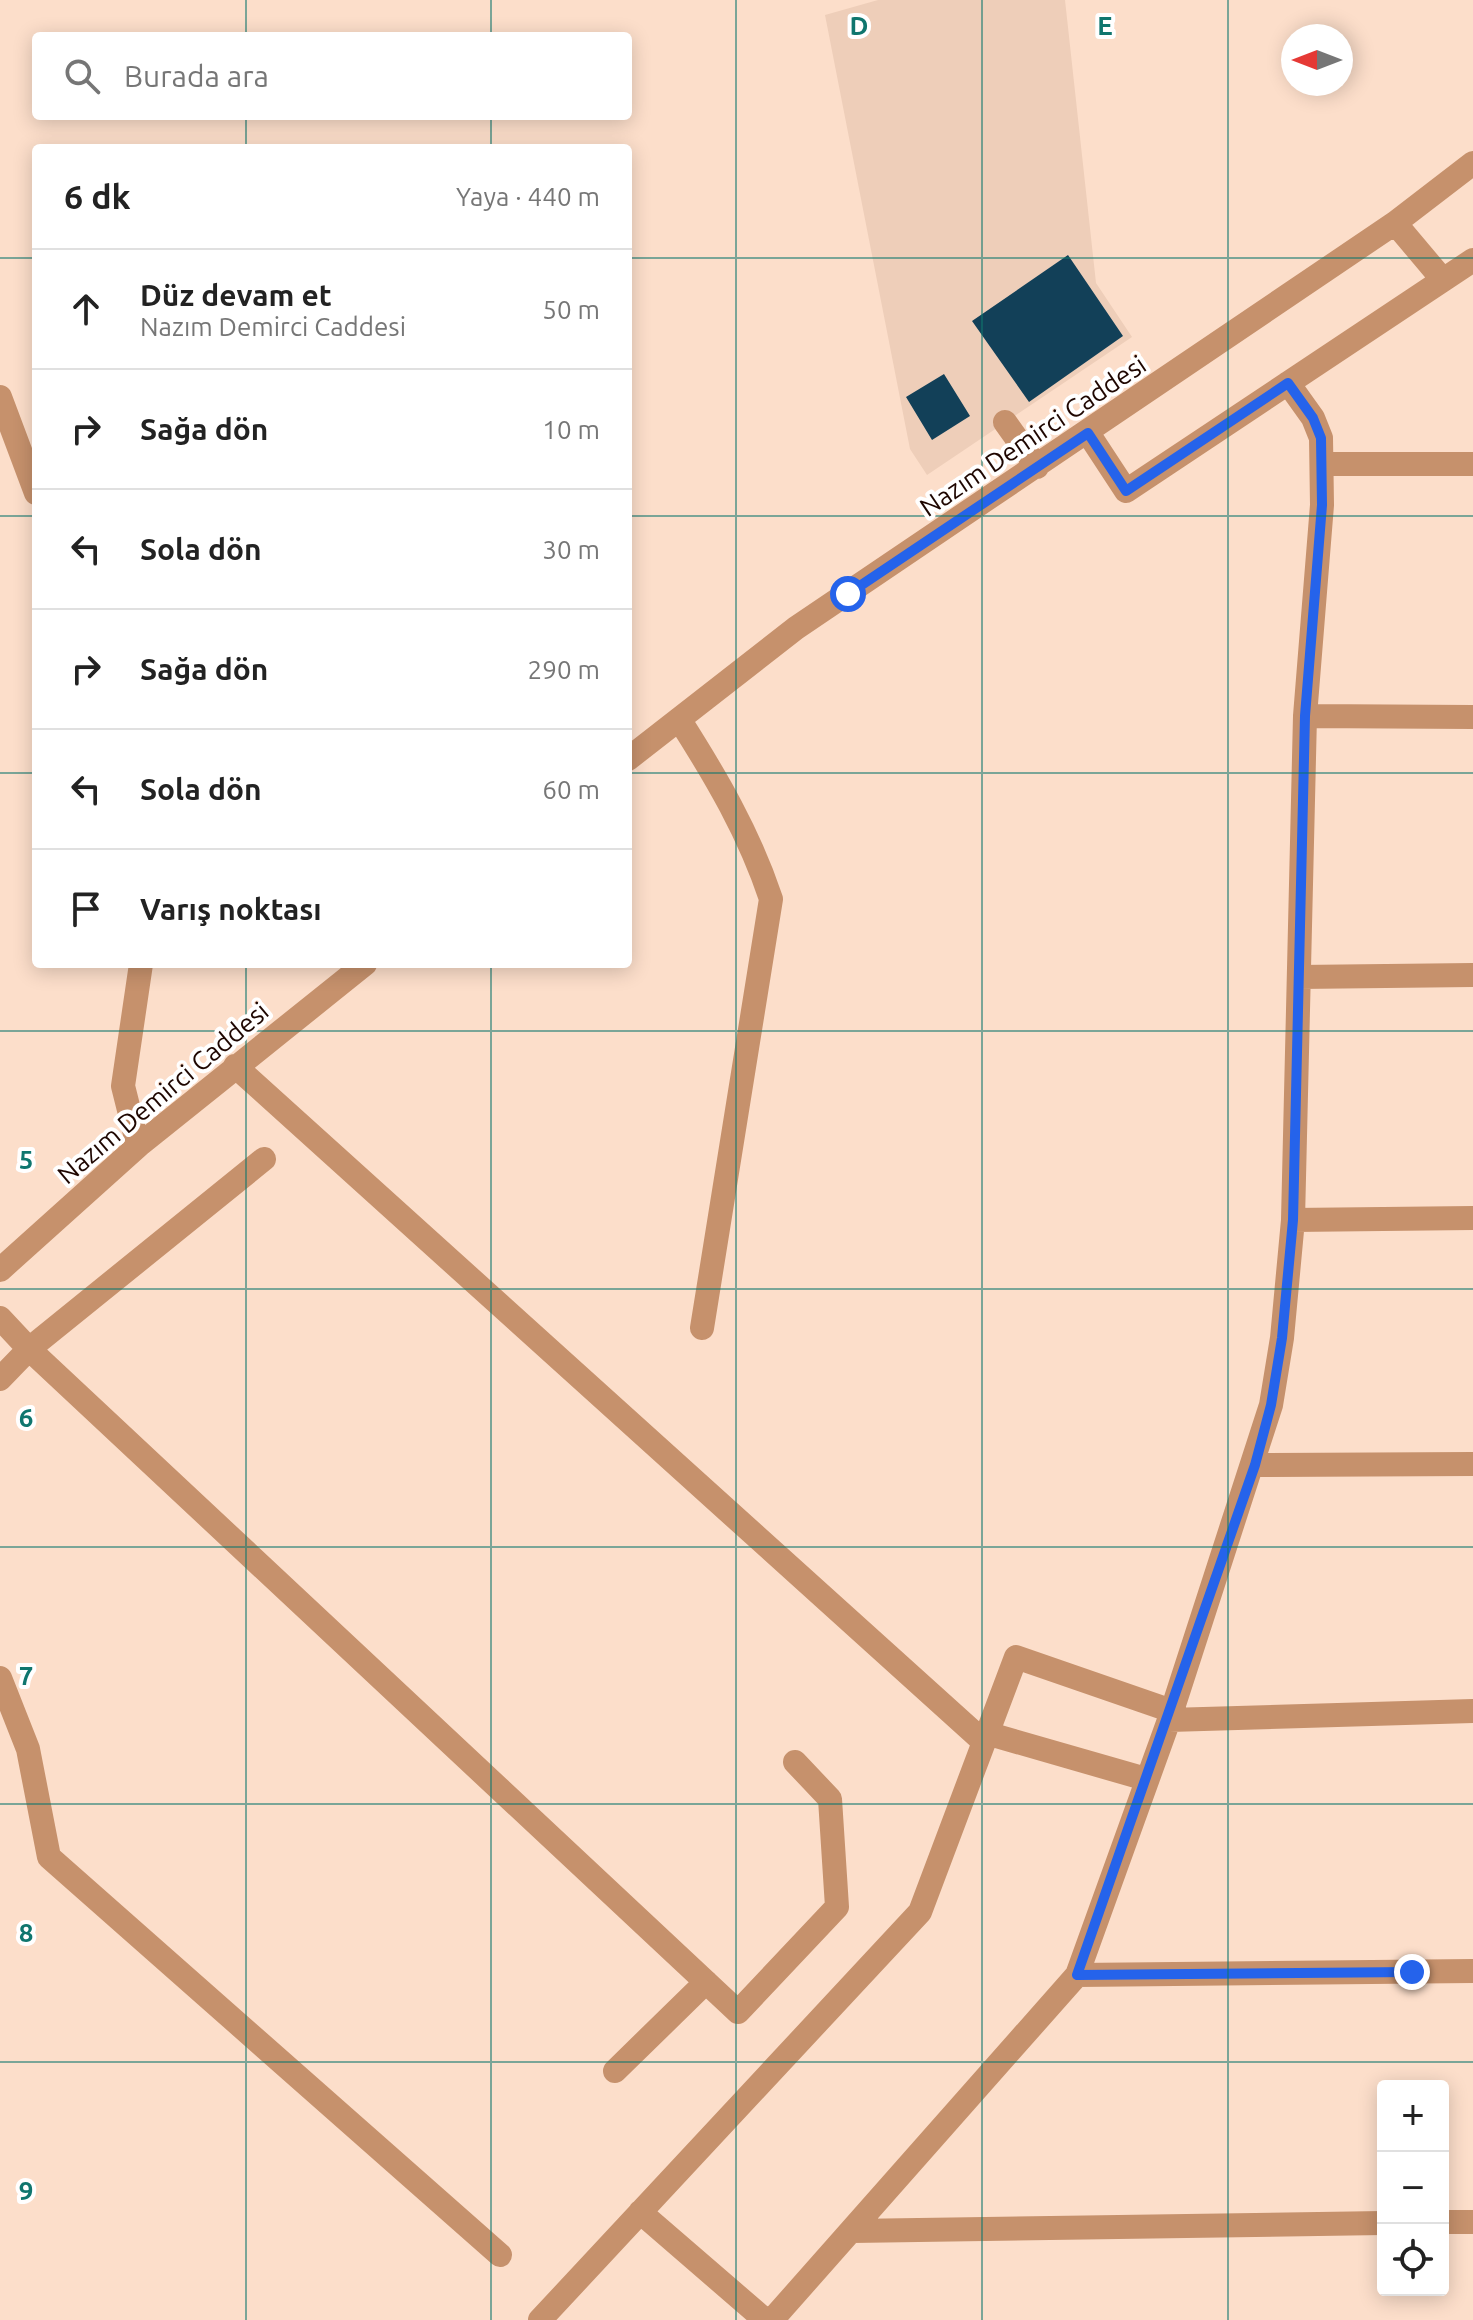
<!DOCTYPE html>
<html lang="tr">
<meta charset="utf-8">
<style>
body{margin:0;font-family:Ubuntu,sans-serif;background:#f2f2f2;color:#222}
.controls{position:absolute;right:24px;bottom:24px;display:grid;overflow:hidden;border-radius:8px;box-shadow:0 4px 20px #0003}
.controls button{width:72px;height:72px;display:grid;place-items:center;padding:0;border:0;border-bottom:2px solid #e0e0e0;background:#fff;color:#222;font:40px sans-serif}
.compass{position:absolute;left:1281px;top:24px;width:72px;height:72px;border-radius:50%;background:#fff;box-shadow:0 4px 20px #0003;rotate:270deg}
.stop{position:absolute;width:24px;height:24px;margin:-18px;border:6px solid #2563eb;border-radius:50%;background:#fff}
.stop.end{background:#2563eb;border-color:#fff;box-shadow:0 2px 8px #0008}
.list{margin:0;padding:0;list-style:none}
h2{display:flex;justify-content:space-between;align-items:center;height:104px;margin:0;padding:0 32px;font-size:34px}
h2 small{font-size:26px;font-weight:400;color:#767676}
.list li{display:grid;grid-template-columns:52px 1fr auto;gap:24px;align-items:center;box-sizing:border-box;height:120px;padding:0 32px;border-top:2px solid #e0e0e0}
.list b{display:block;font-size:30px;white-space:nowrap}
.list p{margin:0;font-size:26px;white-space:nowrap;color:#767676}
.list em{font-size:26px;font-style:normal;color:#767676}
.icon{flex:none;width:44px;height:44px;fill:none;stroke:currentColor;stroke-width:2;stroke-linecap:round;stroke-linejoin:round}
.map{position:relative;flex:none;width:1473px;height:2320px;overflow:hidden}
.search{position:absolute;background:#fff;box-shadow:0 4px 20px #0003;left:32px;top:32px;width:600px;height:88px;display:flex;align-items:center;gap:20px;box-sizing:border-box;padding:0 28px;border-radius:8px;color:#767676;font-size:30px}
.panel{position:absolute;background:#fff;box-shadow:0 4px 20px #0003;left:32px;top:144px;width:600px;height:824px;border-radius:8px}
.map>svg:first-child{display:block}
</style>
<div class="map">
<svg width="1473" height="2320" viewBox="0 0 1473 2320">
<rect width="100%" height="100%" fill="#fcdeca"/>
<path fill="#eeceb9" d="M878,0h187l31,283 36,54 -205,138 -17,-26 -85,-434z"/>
<path fill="#124058" d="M1068,255l55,81 -94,66 -57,-81z
M944,374l26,42 -38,24 -26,-43z"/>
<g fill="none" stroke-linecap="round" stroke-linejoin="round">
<path stroke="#c6916c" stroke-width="24" d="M1395,223l48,57
M0,397l36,96
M1005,422l32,45
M1088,433l38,58 347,-231
M1322,464h151
M1305,716l168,1
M679,719c37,58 70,114 92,180l-69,429
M628,759l168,-131 599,-405 78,-60
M1299,977l174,-2
M235,1066l749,676
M138,1146l-15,-60 18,-122
M1293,1220l180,-2
M0,1270l138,-124 227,-182
M0,1318l29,31 709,663 99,-105 -7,-108 -35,-37
M0,1379l29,-30 235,-190
M1255,1465l218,-1
M0,1678l28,71 21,108 451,398
M1169,1720l304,-9
M986,1733l160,46
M1077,1975l396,-4
M615,2071l91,-89
M640,2212l125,108
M1443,2222h30
M852,2231l531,-8
M540,2320l380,-408 96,-255 156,54
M772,2320l305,-345 92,-255 102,-315 11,-67 11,-118 12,-504 17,-211 -1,-67 -8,-20 -25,-35"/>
</g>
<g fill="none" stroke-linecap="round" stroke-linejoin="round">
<path stroke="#2563eb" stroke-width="10" d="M848,594l240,-161 38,58 162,-108 25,35 8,20 1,67 -17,211 -12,504 -11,118 -11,67 -16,60 -178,510 335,-3"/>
</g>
<path fill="none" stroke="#0f766e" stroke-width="2" stroke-opacity="0.55" d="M246,0v36M491,0v36M736,0v2320M982,0v2320M1228,0v2320M246,116v32M491,116v32M0,258h36M628,258h845M0,516h36M628,516h845M0,773h36M628,773h845M246,964v1356M491,964v1356M0,1031h1473M0,1289h1473M0,1547h1473M0,1804h1473M0,2062h1473"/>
<g text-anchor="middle" stroke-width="8" stroke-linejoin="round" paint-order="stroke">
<g font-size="26" fill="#1e0600" stroke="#fff">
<text transform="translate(1033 436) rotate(-34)" y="9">Nazım Demirci Caddesi</text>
<text transform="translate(163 1093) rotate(-40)" y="9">Nazım Demirci Caddesi</text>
</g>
</g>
<g font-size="26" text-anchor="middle" font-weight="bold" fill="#0f766e" stroke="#fff" stroke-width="8" stroke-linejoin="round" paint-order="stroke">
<text x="859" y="35">D</text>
<text x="1105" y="35">E</text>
<text x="26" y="1169">5</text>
<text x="26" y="1427">6</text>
<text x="26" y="1685">7</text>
<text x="26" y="1942">8</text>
<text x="26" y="2200">9</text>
</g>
</svg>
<div class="controls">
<button>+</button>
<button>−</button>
<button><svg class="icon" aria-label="locate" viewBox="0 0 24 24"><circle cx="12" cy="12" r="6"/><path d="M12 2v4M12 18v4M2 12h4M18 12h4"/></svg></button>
</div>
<svg class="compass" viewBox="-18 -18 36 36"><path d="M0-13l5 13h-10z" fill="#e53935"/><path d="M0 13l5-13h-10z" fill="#767676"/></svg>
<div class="stop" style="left:848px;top:594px"></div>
<div class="stop end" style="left:1412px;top:1972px"></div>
<div class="search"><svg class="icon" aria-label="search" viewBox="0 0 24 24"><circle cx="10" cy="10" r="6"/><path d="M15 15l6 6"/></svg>Burada ara</div>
<section class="panel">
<h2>6 dk<small>Yaya · 440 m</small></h2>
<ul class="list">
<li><svg class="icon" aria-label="ahead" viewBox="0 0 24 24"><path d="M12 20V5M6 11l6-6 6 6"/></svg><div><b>Düz devam et</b><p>Nazım Demirci Caddesi</p></div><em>50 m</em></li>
<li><svg class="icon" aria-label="right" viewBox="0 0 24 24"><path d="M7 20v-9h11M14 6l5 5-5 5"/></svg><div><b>Sağa dön</b></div><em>10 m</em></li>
<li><svg class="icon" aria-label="left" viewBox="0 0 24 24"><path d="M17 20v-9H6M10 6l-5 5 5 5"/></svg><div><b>Sola dön</b></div><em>30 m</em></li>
<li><svg class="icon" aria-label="right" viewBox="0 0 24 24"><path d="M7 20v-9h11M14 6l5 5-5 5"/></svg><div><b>Sağa dön</b></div><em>290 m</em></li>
<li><svg class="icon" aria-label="left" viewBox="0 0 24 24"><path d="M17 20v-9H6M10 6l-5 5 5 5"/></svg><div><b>Sola dön</b></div><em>60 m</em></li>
<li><svg class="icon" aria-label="arrive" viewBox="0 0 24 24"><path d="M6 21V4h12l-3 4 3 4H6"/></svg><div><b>Varış noktası</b></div></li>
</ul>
</section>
</div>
